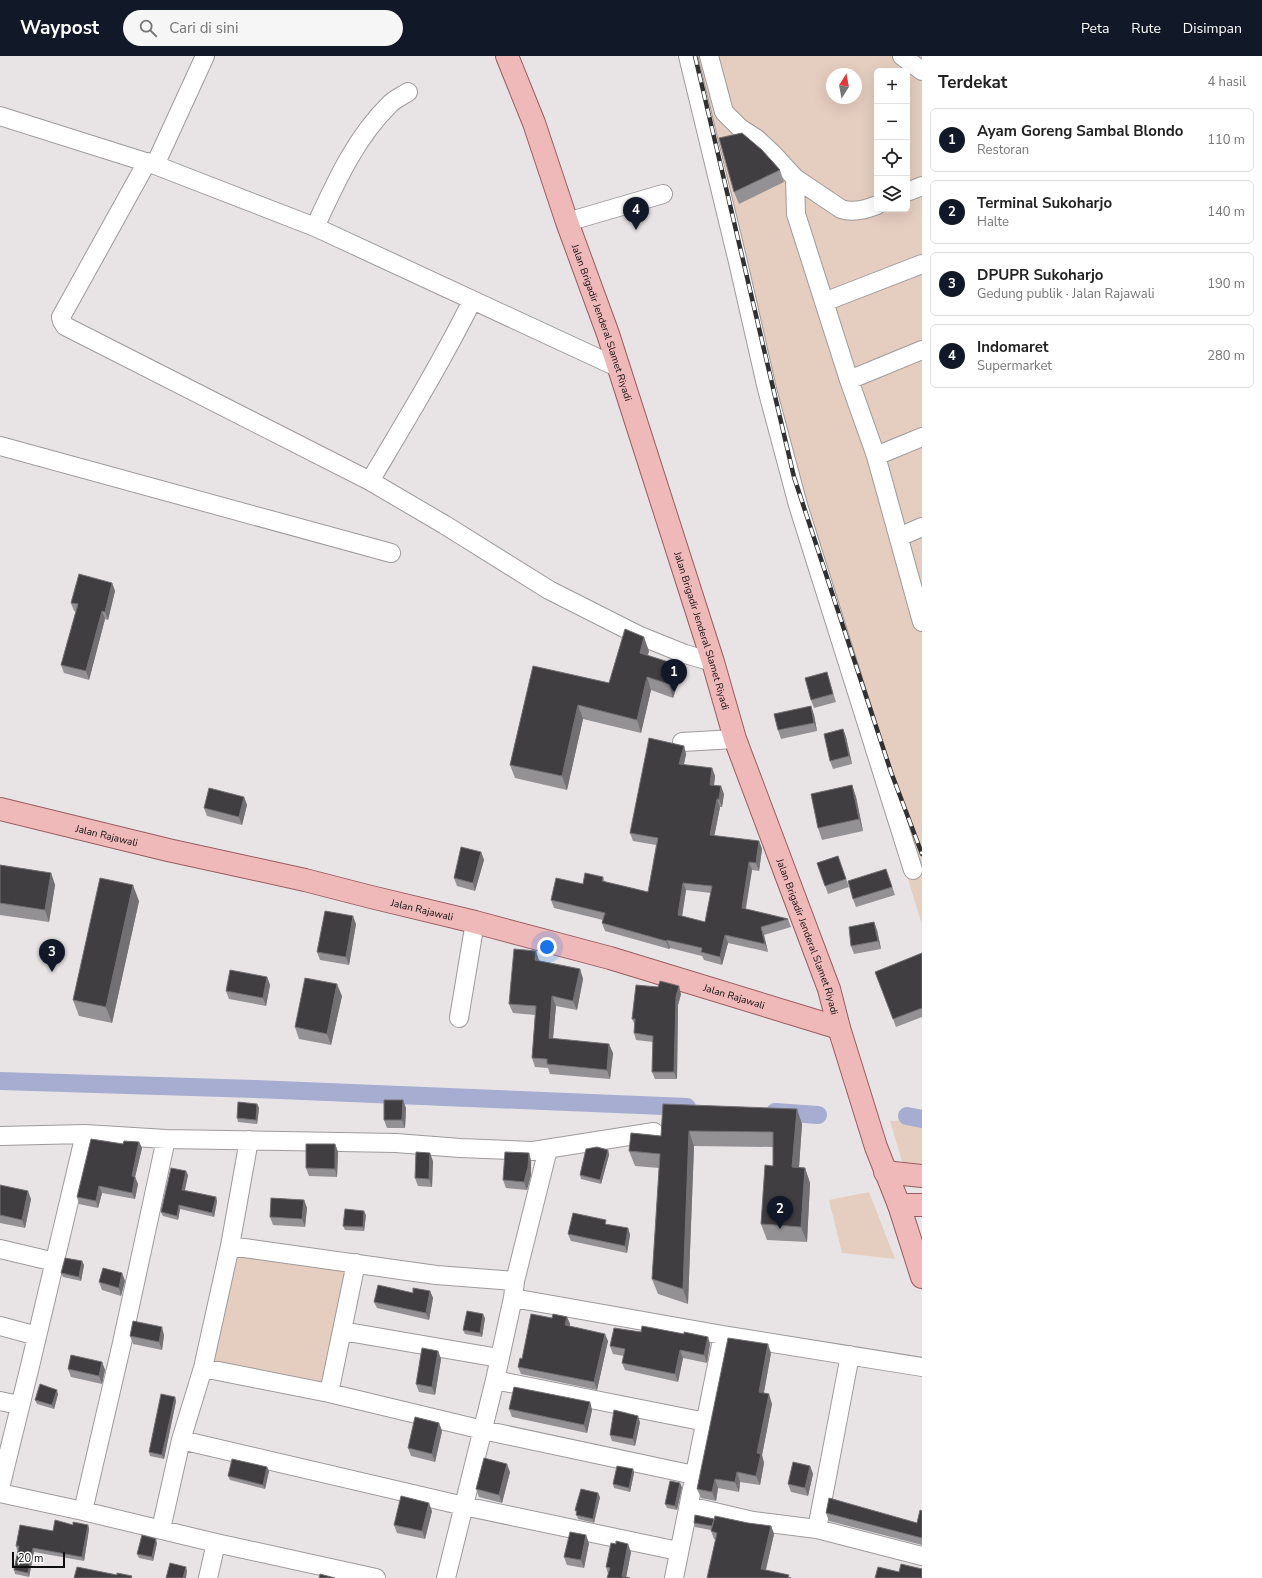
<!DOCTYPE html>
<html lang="id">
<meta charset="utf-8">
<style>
body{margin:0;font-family:"Nunito Sans",sans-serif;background:#f6f6f6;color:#222}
.controls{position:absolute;right:12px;top:12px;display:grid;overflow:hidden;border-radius:6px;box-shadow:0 4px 16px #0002}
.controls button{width:36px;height:36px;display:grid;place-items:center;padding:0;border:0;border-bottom:1px solid #e0e0e0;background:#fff;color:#222;font:20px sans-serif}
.compass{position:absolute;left:826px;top:12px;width:36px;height:36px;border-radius:50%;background:#fff;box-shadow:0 4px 16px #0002;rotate:11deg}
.scale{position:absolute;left:12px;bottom:10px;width:53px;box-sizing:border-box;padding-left:4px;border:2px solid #0e0d0e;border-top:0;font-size:11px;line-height:14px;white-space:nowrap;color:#0e0d0e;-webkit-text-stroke:3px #fff;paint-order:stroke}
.you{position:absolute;left:547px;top:891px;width:14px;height:14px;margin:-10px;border:3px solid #fff;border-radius:50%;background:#1a73e8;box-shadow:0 0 0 6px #1a73e833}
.badge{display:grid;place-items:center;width:26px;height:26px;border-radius:50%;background:#111827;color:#fff;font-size:13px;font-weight:700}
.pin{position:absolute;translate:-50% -33px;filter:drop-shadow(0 1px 2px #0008)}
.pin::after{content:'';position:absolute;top:21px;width:14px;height:12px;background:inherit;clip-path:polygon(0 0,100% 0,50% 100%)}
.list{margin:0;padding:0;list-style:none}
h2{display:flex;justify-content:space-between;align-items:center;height:52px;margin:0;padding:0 16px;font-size:17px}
h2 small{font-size:13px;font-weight:400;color:#767676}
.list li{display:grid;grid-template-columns:26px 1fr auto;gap:12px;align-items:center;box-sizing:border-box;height:64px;margin:0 8px 8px;padding:0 8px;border:1px solid #e0e0e0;border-radius:6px}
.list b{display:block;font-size:15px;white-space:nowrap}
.list p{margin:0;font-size:13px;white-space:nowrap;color:#767676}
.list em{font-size:13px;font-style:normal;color:#767676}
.icon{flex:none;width:22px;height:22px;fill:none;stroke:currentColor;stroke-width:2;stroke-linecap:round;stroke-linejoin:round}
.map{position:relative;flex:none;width:922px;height:1522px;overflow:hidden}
header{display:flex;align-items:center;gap:24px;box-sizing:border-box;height:56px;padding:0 20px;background:#111827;color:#fff}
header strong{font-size:19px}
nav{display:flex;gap:22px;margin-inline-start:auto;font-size:14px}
.search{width:280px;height:36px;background:#f6f6f6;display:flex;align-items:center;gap:10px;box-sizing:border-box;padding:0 14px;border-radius:22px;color:#767676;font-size:15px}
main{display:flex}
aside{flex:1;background:#fff}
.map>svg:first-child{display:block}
</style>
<header>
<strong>Waypost</strong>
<div class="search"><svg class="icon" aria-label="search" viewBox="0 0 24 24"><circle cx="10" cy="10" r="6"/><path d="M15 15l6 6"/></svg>Cari di sini</div>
<nav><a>Peta</a><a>Rute</a><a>Disimpan</a></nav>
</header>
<main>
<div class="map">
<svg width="922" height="1522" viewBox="0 0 922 1522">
<rect width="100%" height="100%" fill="#e8e4e6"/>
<path fill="#e5cdbf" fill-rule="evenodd" d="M681,0h241v869l-79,-258zM877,15h30v138h-30zM832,18h24v24h-24z
M910,1064l12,2v49l-18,-3 -14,-47z
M869,1136l26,67 -53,-6 -13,-53z
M236,1186l120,21 -27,130 -126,-25z"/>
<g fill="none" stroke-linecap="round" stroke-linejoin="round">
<path stroke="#a7acd1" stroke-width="18" d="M0,1025l255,8 432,18
M775,1056l43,3
M907,1060l15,3"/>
<g stroke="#9e9a9c" stroke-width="20">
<path id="minor" d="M688,0l50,206 29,127 31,116 115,365
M709,0l15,56 16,16 17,11 17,16 21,23 46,31c12,4 24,1 36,-4
M902,0l20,15
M0,60l155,49 160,62 302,140
M147,106l-86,155 1,4 3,5 305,155 75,44 104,65 89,45 47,19 28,8
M155,109l50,-109
M795,122l1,36 53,166 27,76 46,166
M907,136l15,-6
M567,166l96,-28
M315,171c20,-43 40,-89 75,-123 5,-5 12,-8 18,-12
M824,246l98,-38
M849,324l73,-30
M0,390l391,107
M876,400l46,-19
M370,425c35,-59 71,-118 102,-180
M899,481l23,-10
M682,686l53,-3
M459,962l16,-96
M0,1080l85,-2 81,5 230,4 64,5 73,3 121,-19
M230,1190l206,29 79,6
M0,1193l55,13
M513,1242l210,37 199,32
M0,1270l37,10
M342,1275l157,27
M203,1312l126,25 154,37 211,45
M495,1324l211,42
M329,1337l27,-130
M0,1345l19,4
M181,1384l283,66 214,45
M0,1432l30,-122 55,-232
M0,1437l83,18 133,32 160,35
M689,1450l64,15 64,8 105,27
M83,1455l39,-168 44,-204
M161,1473l20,-89 22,-72 27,-122 19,-106
M817,1473l33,-174
M208,1522l8,-35
M446,1522l49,-198 18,-82 2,-17 33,-132
M674,1522l49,-243"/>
</g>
<g stroke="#995d5f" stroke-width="24">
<g id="major">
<path id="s1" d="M507,0l27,67 33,99 41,112 105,328 22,77 94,250 10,39 37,119 23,58 23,72"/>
<path id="s2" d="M0,753l168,41 137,30 66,17 104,25 135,36 229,70"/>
<path d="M885,1116l37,4"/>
<path d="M899,1149h23"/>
</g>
</g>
<use href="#minor" stroke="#fff" stroke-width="18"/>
<use href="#major" stroke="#efb8b9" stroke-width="22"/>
<g stroke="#323031" stroke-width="4.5">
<path id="rail" d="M695,0l99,421 97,295 31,82"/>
</g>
<use href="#rail" stroke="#fff" stroke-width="3" stroke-dasharray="9" stroke-linecap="butt"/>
</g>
<path fill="#949194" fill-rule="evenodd" d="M780,114l4,12 -45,22 -5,-12z
M112,527l3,8 -7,29 -3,-1 -16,61 -25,-7 -3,-8 15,-54h-2l-3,-8z
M649,595l-1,4 32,22 -7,21 -22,-8 -10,43 -58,-14 -16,71 -52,-12 -5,-13 23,-99 76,17z
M829,624l7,22 -22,6 -3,-8z
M811,650l3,9 3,16 -36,8 -3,-9z
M843,673l3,8 6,27 -19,5 -3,-8z
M684,690l2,8 -2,11 28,3 3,8 -1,9 10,9 -2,13h-2l-6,29 45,5 3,8 -3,22 -7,-1 -6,39 42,10 3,8 -27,8 4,17 -40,-9 -6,22 -18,-5 -2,-4 -32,-8 -1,1 -64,-18 -3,-8 1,-3 -49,-12 -3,-8 32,-16 20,-7 2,5 43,10 8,-47 -23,-4 -3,-8zM686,834l25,3 -6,29 -23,-6z
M852,729l4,12 7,34 -41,9 -4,-12z
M244,741l3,8 -5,20 -35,-9 -3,-8z
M481,796l3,8 -9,31 -18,-5 -3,-8z
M838,800l11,31 -21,7 -11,-31z
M0,809l51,8 4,12 -6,37 -49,-7z
M889,821l6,18 -39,12 -3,-8z
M139,845l-27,122 -33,-7 -6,-16z
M874,866l3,8 4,19 -27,5 -3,-8z
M356,868l-7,41 -29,-5 -3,-8z
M922,897v64l-26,10 -21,-55z
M539,904v1l41,8 3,10 -6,31 -21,-4 -3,33 60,14 -3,26 -60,-5 -2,-6 -13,-1 -3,-9 3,-43 -22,-2 -4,-9z
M267,921l3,8 -4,21 -37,-7 -3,-8z
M681,938l-3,11 -1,74h-22l-3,-7 1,-30 -17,-2 -2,-7 1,-8 -3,-6z
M342,940l-11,49 -32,-6 -4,-12z
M257,1048l2,4 -2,16 -19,-2 -1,-4z
M663,1048l139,20 -3,43 6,1 5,15 -3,59 -40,-2 -6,-16 12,-58v-19l-79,-1 -6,158 -30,-10 -6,-15 7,-111 -24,-2 -6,-15 32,-15z
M406,1052l-1,20h-18l-3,-8z
M139,1086l3,6 -7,29 3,7 -3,15 -33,-6 -4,15 -19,-4 -2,-7 46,-53z
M335,1088l3,8 -1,25 -28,-1 -3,-8z
M608,1094l1,5 -8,29 -20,-5 -1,-4z
M529,1097l2,8v14l-4,15 -21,-2 -3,-8z
M433,1105l-1,26 -14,-1 -3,-8z
M188,1119l-3,15 31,7 1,4 -3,16 -34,-8 -2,11 -15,-4 -2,-4z
M0,1129l31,14 -6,29 -25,-5z
M304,1144l3,8 -2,19 -32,-2 -3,-8z
M366,1159l-2,16 -19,-1 -2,-4z
M628,1172l2,7 -3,18 -56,-12 -3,-7z
M82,1205l2,4 -3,16 -18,-4 -2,-4z
M122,1217l3,8 -4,15 -19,-6 -3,-8z
M430,1235l3,7 -4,22 -52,-12 -3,-6 39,-9z
M567,1261l3,7 -1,2 39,15 -11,49 -76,-16 -3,-7 4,-8 30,-41z
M485,1262l-3,19 -17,-3 -2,-4z
M164,1279l-2,15 -29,-6 -3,-8z
M710,1288l-3,19 -24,-5 -5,24 -53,-12 -3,-7 2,-7 -11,-2 -3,-8z
M438,1295l3,8 -6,36 -16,-3 -3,-8z
M771,1297l-7,40 8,11 -10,51 2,8 -4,22 -20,-3 -1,10 -21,-4 -2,13 -15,-3 -4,-9z
M102,1306l3,8 -3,14 -31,-7 -3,-8z
M58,1338l-4,15 -17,-5 -2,-4z
M175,1341l1,4 -12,58 -14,-3 -1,-4z
M590,1346l2,8 -5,23 -75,-16 -3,-8z
M640,1366l-5,24 -23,-5 -2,-6z
M439,1367l3,8 -7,31 -24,-6 -3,-8z
M810,1410l3,8 -5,22 -17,-4 -3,-8z
M267,1411l2,4 -4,18 -35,-9 -2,-4z
M633,1413l1,4 -4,19 -16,-4 -1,-4z
M510,1416l-8,31 -23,-6 -3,-8z
M682,1431l-5,23 -10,-2 -2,-4z
M600,1441l-6,26 -16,-4 -3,-9z
M432,1455l-7,28 -28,-6 -3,-8z
M922,1455v34l-93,-24 -3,-8 91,10z
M714,1463l57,7 3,8 -8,36 -59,8 9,-38 -2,-1 -3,-8v-1l-16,-3 -1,-4z
M73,1469h15l1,4 -5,32 -50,-9 -5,25 -14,-3 -1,-4 4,-20h-1l-1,-4 37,-15z
M157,1487l-4,18 -14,-3 -2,-4z
M589,1487l-5,25 -17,-3 -3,-8z
M631,1496l-5,25 -18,-3 -2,-7z"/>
<path fill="#727072" d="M112,527l3,8 -7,29 -3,-8z
M102,555l3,8 -16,61 -3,-9z
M644,581l5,14 -5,15 -4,-13z
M675,608l5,13 -7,21 -4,-14z
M647,621l4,13 -10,43 -4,-13z
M578,649l5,14 -16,71 -5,-14z
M811,650l3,9 3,16 -3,-8z
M843,673l3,8 6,27 -3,-8z
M684,690l2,8 -4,18 -3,-8z
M712,712l3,8 -2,17 -3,-8z
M852,729l4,12 7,34 -4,-12z
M721,730l3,8 -2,13 -3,-8z
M244,741l3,8 -5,20 -3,-8z
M717,743l3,8 -7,36 -3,-8z
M759,785l3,8 -3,22 -3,-8z
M481,796l3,8 -9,31 -2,-8z
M749,806l3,8 -8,46 -2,-8z
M51,817l4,12 -6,37 -4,-12z
M683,827l3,7 -5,33 -3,-8z
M133,829l6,16 -27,122 -6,-16z
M353,860l3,8 -7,41 -3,-8z
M874,866l3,8 4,19 -3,-8z
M761,871l3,8 4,17 -3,-8z
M725,879l3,8 -6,22 -2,-8z
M667,884l3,8 -1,1 -3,-8z
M536,895l3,9v10l-4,-10z
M580,913l3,10 -6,31 -4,-9z
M267,921l3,8 -4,21 -3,-8z
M337,928l5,12 -11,49 -4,-11z
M679,930l2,8 -3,11 -1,74 -3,-7 2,-75z
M552,940l4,10 -4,42 -3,-10z
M609,988l4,9 -3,26 -3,-9z
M403,1044l3,8 -1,20 -3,-8z
M257,1048l2,4 -2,16 -1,-4z
M797,1053l5,15 -4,58 -6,-15z
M689,1075l5,15 -6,158 -5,-15z
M139,1086l3,6 -7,29 3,7 -3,15 -3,-6v-17z
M335,1088l3,8 -1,25 -2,-8z
M608,1094l1,5 -8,29 -1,-4z
M430,1097l3,8 -1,26 -3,-8z
M529,1097l2,8v14l-4,15 -3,-8z
M805,1112l5,15 -3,59 -6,-15z
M186,1115l2,4 -4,19 -2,-4z
M99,1130l3,7 -4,15 -2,-7z
M28,1135l3,8 -6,29 -3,-8z
M216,1141l1,4 -3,16 -2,-4z
M304,1144l3,8 -2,19 -3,-8z
M179,1149l1,4 -2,11 -1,-4z
M364,1155l2,4 -2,16 -1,-4z
M628,1172l2,7 -3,18 -2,-7z
M82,1205l2,4 -3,16 -2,-4z
M122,1217l3,8 -4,15 -2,-8z
M430,1235l3,7 -4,22 -3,-7z
M483,1258l2,4 -3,19 -2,-4z
M567,1261l3,7 -2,9 -3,-8z
M162,1271l2,8 -2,15 -3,-8z
M605,1278l3,7 -11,49 -3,-8z
M708,1281l2,7 -3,19 -3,-8z
M768,1288l3,9 -9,49 -3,-10z
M680,1294l3,8 -5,24 -3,-8z
M438,1295l3,8 -6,36 -3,-8z
M102,1306l3,8 -3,14 -3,-8z
M57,1334l1,4 -4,15 -2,-4z
M769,1338l3,10 -10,51 2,8 -4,22 -4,-9 1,-23z
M175,1341l1,4 -12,58 -2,-4z
M590,1346l2,8 -5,23 -3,-8z
M638,1360l2,6 -5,24 -2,-7z
M439,1367l3,8 -7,31 -3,-8z
M507,1408l3,8 -8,31 -3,-8z
M810,1410l3,8 -5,22 -3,-8z
M267,1411l2,4 -4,18 -2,-4z
M633,1413l1,4 -4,19 -1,-4z
M737,1416l3,10 -1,10 -4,-10z
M715,1423l3,9 -2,13 -4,-9z
M680,1427l2,4 -5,23 -2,-4z
M598,1437l2,4 -6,26 -1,-4z
M429,1447l3,8 -7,28 -3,-8z
M88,1469l1,4 -5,32 -2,-4z
M771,1470l3,8 -10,43 -3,-8z
M586,1479l3,8 -5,25 -3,-8z
M156,1483l1,4 -4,18 -1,-4z
M628,1488l3,8 -5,26 -4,-2z
M33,1492l1,4 -5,25 -1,-4z
M186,1511l1,4 -1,7h-3z"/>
<path fill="#403e41" stroke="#727072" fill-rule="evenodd" d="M742,77l20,17 18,20 -46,22 -15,-54z
M79,518l33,9 -7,29 -3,-1 -16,60 -25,-6 17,-61 -7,-1z
M625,573l19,8 -4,16 35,11 -6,20 -22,-7 -10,43 -59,-15 -16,71 -52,-11 23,-99 76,17z
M827,616l6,22 -22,6 -6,-22z
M811,650l3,17 -36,7 -4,-16z
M843,673l6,27 -19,5 -6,-27z
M649,682l35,8 -5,18 33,4 -2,17 11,1 -2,13h-2l-7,36 49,6 -3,22 -7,-1 -7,46 46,11 -27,8 4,17 -40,-9 -5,22 -19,-5 1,-4 -35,-8 -1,1 -64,-18 3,-10 -54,-13 5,-22 27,6 2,-11 18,4 -1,4 46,11 10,-54 -28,-5zM683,827l29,3 -7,36 -27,-7z
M852,729l7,34 -41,9 -7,-34z
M209,732l35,9 -5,20 -35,-9z
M461,791l20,5 -8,31 -19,-5z
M838,800l8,23 -21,7 -8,-23z
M0,809l51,8 -6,37 -45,-7z
M886,813l6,18 -39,12 -5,-18z
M100,822l33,7 -27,122 -33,-7z
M325,855l28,5 -7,41 -29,-5z
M874,866l4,19 -27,5 -2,-19z
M514,893l22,2 -1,9 45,9 -7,32 -21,-5 -3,42 60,6 -2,26 -60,-6v-5l-15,-1 4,-52 -27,-2z
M922,897v55l-29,11 -18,-47z
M230,914l37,7 -4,21 -37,-7z
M305,922l32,6 -10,50 -32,-7z
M660,925l19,5 -3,11 -2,75h-22l1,-36 -19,-3 1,-14h-3l4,-34 22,2z
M384,1044h19l-1,20h-18z
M238,1046l19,2 -1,16 -19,-2z
M663,1048l134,5 -5,58 13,1 -4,59 -40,-3 4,-59 8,1v-34l-84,-1 -6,158 -31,-10 8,-125 -31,-3 2,-18 30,3z
M91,1083l32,5 1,-3 15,1 -7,34 3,1 -3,16 -33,-7 -3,15 -19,-4z
M306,1088h29v25l-29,-1z
M597,1091l11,3 -8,30 -20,-5 6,-26z
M416,1096l14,1 -1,26 -14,-1z
M505,1096l24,1 -1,14 -4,15 -21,-2z
M171,1112l15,3 -4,19 34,7 -4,16 -33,-8 -2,11 -16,-4z
M0,1129l28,6 -6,29 -22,-5z
M271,1142l33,2 -2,19 -32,-2z
M345,1153l19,2 -1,16 -20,-1z
M573,1157l33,7 -1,4 23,4 -3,18 -57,-12z
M65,1202l17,3 -3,16 -18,-4z
M103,1212l19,5 -3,15 -20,-6z
M378,1229l35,8v-5l17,3 -4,22 -52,-11z
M467,1255l16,3 -3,19 -17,-3z
M531,1258l21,4 1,-4 14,3 -2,8 40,9 -11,48 -76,-15 2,-9 2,1z
M133,1265l29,6 -3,15 -29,-6z
M642,1270l42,8v-2l24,5 -4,18 -24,-5 -5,24 -53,-11 3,-14 -15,-3 4,-18 27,4z
M728,1282l40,6 -9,48 10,2 -12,59 4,1 -5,22 -19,-4 -2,10 -20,-3 -3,13 -15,-3z
M422,1292l16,3 -6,36 -16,-3z
M71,1299l31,7 -3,14 -31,-7z
M40,1328l17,6 -5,15 -17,-5z
M514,1331l76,15 -6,23 -75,-16z
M161,1338l14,3 -13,58 -13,-3z
M614,1354l24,6 -5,23 -23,-4z
M415,1361l24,6 -7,31 -24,-6z
M484,1402l23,6 -8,31 -23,-6z
M232,1403l35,8 -4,18 -35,-9z
M793,1406l17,4 -5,22 -17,-4z
M617,1410l16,3 -4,19 -16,-4z
M670,1425l10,2 -5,23 -10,-2z
M581,1433l17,4 -5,26 -17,-4 1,-4 -2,-1z
M401,1440l28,7 -7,28 -28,-6z
M829,1442l88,25 3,-13 2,1v27l-96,-25z
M695,1459l19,4 -2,7 -18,-3z
M715,1460l33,7 23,3 -10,43 28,6 -1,2 3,1h-84l10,-45 -6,-2z
M55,1464l18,5v-3l15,3 -6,32 -49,-9 -5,25 -14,-3 5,-24h-3l4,-21 33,6z
M570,1476l16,3 -5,25 -17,-3z
M142,1479l14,4 -4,18 -15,-3z
M616,1485l12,3 -6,32 8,2h-23l3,-10 -4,-1 5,-24 5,1z
M170,1507l16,4 -3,11h-17z
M901,1508l21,5v9h-47l3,-11 21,5z
M77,1511l40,8v-2l15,3 -1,2h-57z
M320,1518l15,4h-16z"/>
<g text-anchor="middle" stroke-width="4" stroke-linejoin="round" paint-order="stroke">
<g font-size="10" fill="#0e0d0e" stroke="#fff">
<text dy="4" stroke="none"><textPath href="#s1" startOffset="283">Jalan Brigadir Jenderal Slamet Riyadi</textPath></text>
<text dy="4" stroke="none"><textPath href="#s1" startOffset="607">Jalan Brigadir Jenderal Slamet Riyadi</textPath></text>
<text dy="4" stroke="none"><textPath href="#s2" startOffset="110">Jalan Rajawali</textPath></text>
<text dy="4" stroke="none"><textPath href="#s2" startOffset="434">Jalan Rajawali</textPath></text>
<text dy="4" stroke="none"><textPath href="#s1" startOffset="931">Jalan Brigadir Jenderal Slamet Riyadi</textPath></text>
<text dy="4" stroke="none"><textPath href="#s2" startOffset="758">Jalan Rajawali</textPath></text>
</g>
</g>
</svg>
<div class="controls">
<button>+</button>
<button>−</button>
<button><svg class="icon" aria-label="locate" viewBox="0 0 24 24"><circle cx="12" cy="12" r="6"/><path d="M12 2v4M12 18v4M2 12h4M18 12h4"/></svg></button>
<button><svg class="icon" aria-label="layers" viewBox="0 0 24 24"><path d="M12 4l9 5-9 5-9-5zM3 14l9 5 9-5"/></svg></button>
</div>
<svg class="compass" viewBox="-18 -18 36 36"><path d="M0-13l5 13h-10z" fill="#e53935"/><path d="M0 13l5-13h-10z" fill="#767676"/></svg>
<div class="scale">20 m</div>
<div class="you"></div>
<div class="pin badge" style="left:674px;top:636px">1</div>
<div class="pin badge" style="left:780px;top:1173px">2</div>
<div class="pin badge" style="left:52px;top:916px">3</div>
<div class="pin badge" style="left:636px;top:174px">4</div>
</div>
<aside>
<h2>Terdekat<small>4 hasil</small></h2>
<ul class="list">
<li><span class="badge">1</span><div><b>Ayam Goreng Sambal Blondo</b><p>Restoran</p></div><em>110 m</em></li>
<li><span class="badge">2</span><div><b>Terminal Sukoharjo</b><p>Halte</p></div><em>140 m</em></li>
<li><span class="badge">3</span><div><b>DPUPR Sukoharjo</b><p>Gedung publik · Jalan Rajawali</p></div><em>190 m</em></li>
<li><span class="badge">4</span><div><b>Indomaret</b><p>Supermarket</p></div><em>280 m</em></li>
</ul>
</aside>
</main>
